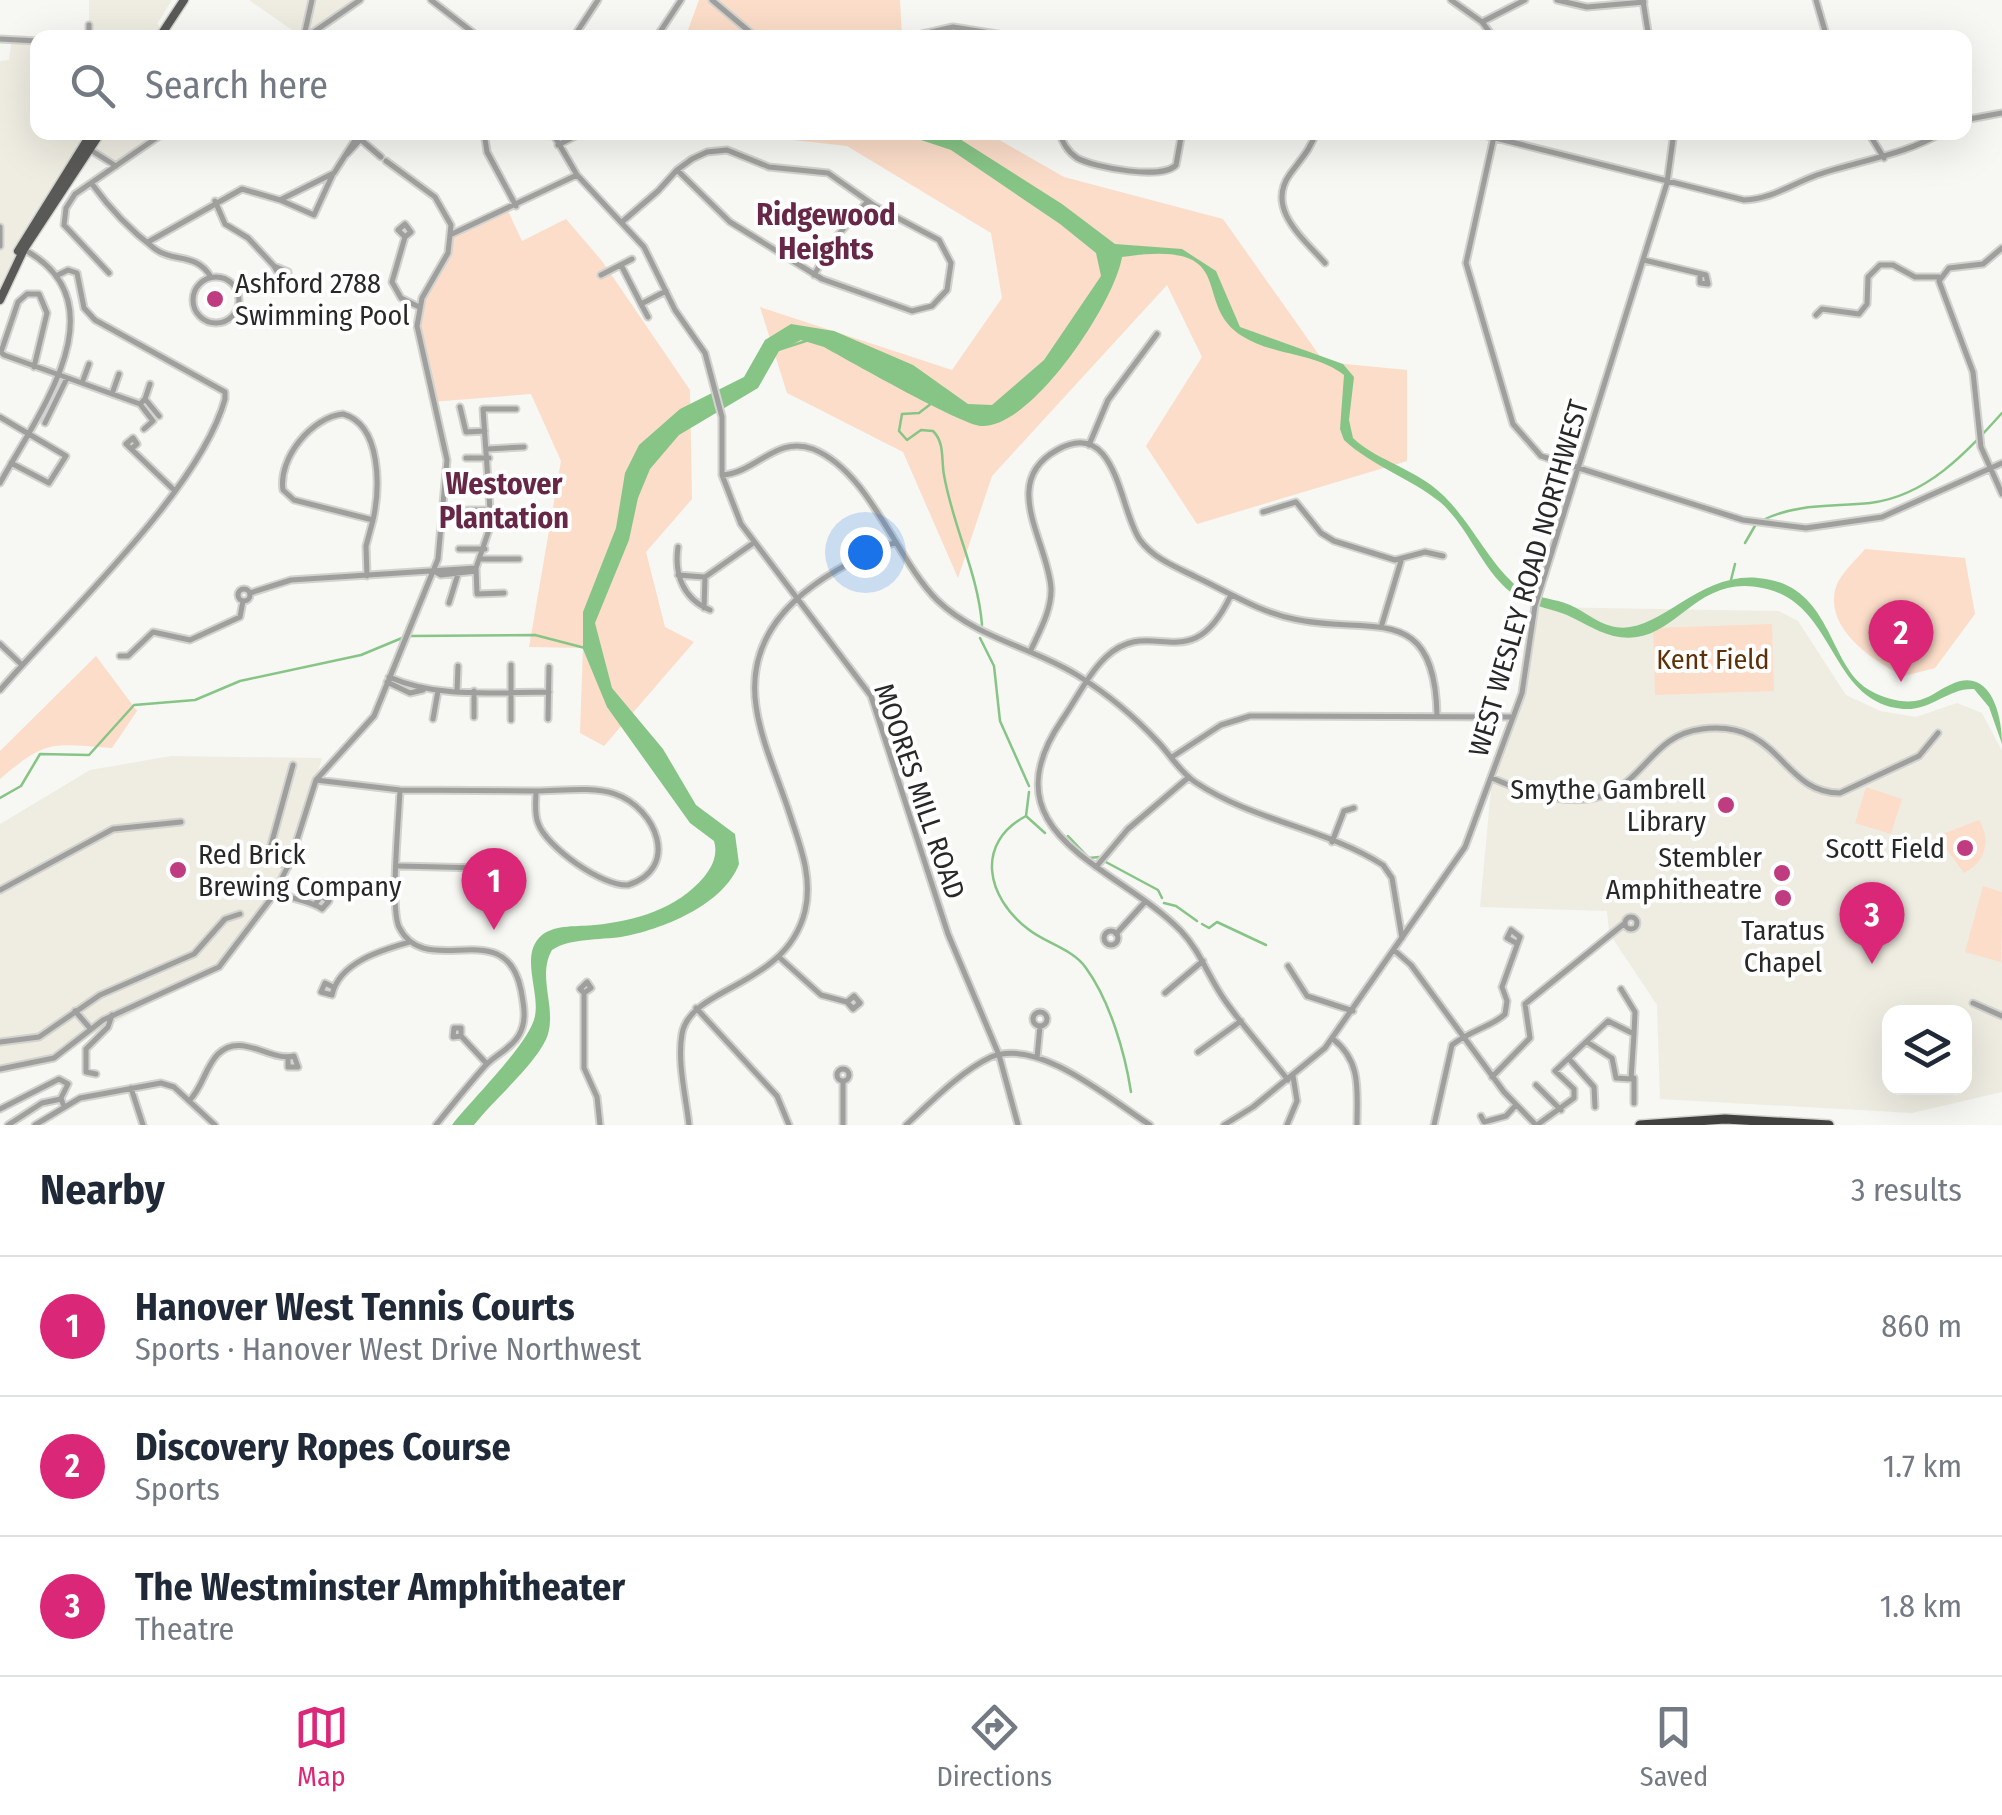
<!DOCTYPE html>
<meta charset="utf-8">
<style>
body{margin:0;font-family:"Fira Sans Condensed",sans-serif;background:#f2f2f3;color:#1f2937}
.controls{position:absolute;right:30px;bottom:30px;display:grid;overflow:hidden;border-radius:20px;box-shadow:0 10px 40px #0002}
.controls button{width:90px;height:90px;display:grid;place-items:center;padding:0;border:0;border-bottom:2px solid #e0e1e3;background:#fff;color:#1f2937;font:50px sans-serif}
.you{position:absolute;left:865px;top:552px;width:35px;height:35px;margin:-25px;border:8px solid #fff;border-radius:50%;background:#1a73e8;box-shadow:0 0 0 15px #1a73e833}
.badge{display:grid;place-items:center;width:65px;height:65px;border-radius:50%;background:#db2777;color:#fff;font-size:32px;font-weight:700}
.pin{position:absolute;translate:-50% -82px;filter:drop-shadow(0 2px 5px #0008)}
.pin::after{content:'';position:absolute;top:52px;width:35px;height:30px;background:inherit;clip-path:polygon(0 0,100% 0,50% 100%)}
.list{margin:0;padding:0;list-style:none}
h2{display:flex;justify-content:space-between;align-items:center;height:130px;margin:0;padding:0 40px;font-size:42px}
h2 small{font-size:32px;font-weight:400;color:#747a83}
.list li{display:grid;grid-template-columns:65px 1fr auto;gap:30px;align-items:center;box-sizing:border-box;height:140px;padding:0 40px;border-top:2px solid #e0e1e3}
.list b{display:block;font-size:38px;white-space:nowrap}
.list p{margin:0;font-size:32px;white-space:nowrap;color:#747a83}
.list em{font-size:32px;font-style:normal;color:#747a83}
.icon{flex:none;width:55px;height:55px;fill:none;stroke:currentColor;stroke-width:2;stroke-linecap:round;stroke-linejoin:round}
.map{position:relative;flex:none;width:2002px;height:1125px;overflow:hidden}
.search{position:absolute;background:#fff;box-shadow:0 10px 40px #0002;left:30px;right:30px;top:30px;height:110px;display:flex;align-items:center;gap:25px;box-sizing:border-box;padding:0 35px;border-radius:20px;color:#747a83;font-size:38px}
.sheet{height:550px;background:#fff}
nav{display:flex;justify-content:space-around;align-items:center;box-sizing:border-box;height:140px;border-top:2px solid #e0e1e3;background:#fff;font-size:28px;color:#747a83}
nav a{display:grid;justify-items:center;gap:5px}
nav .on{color:#db2777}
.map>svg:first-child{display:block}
</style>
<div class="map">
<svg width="2002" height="1125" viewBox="0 0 2002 1125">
<rect width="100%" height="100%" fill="#f7f7f3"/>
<path fill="#efede2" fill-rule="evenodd" d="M89,0h83l-15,24 10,13h-78z
M249,0h117l-55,38 -9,-1z
M12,38l25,1 1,93 125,1 -46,32 -30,-17 -87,155v-242l9,-1z
M1539,607l240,4 19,10 48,74 34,16 36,6 41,-14 25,10 20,38v341l-90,21 -252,-14 -3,-94 -48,-72 -2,-22 -127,-4 12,-129 30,-85zM1890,1012h74v76h-74z
M171,756l151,2 -22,77 -22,50 -65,85 -176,94 -37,6v-246l90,-54z"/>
<path fill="#fbddc9" d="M699,0h201l2,37 -217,1z
M732,133h255l77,44 159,42 101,143 83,8v91l-210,63 -51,-78 56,-89 -35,-72 -175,191 -34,102 -55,-126 -116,-59 -27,-86 192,63 50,-72 -11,-65 -144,-87z
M508,211l14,30 44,-22 36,42 88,129 2,109 -46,53 19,75 29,15 -90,104 -24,-13 3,-85 -54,-1 32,-186 -30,-67 -100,8 -14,-59 -1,-36 33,-64 1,-10h12z
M1865,549l100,9 10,56 -40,54 -31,8c-30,-14 -81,-48 -68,-89 4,-13 20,-27 29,-38z
M1772,624l2,67 -119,4 -2,-67z
M96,656l41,55 -25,37c-61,-4 -65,-9 -112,31v-28z
M1866,787l36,12 -11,35 -36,-11z
M1979,820c13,20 6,43 -15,53l-25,-34 1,-4z
M1983,886l19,6 -1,70 -36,-10z"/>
<path fill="#87c587" d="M900,133l52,1 110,70 53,40 67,5 34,22 24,56 103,37 11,13 -5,43 4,18c21,20 54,29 78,47 36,27 51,69 83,99 16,15 37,13 56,21 14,6 26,17 41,21 45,13 85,-54 147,-48 76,6 69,90 113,113 13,7 30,12 44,10 14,-2 23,-11 35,-16 40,-20 52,29 52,59l-13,-37 -15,-18c-27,-1 -42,22 -71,20 -73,-6 -67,-103 -136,-120 -65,-17 -85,41 -130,48 -24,4 -44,-9 -64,-19 -19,-10 -39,-10 -57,-22 -33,-22 -46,-68 -76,-94 -30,-24 -68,-36 -96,-62l-4,-11 4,-54c-29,-23 -71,-19 -102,-39 -53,-34 2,-97 -120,-79 -7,45 -90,172 -141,169 -19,-1 -132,-65 -157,-79l-23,-7 -22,11 -21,37 -79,47 -29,34 -12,29 -9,42 -34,83 17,65 51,61 33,56 39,29 4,30c-15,41 -78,66 -118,73 -21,3 -51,1 -69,13 -15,26 4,56 -4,84 -8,27 -56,67 -74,91h-22c21,-27 78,-82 83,-109 5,-25 -16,-62 7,-81 14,-11 36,-8 53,-10 40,-4 82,-16 109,-48 9,-11 14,-23 10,-36l-24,-18 -83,-116 -24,-58v-37l33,-84 9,-55 14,-28 41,-36 64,-32 21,-37 26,-16 43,7 79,34 55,39 24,1 52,-45 57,-84 -5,-23 -36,-29 -109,-74z"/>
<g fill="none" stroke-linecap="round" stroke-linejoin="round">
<path stroke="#87c587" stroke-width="2.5" d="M778,350l31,-10
M932,403l-13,10 -17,1 -3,17 8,9 14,-10 12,1c12,12 8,28 11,44 9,52 34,98 38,150
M1763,520c34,-17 70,-13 107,-17 57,-7 96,-50 132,-90
M1745,543l11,-19
M1731,580l4,-16
M410,636l125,-1 50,13
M980,638l14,28 6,55 29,65
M1029,792l-3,24 19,17
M0,798l21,-12 19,-32 49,1 45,-50 61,-5 45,-19 121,-26 41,-17
M1026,816c-51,27 -40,81 2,113 17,14 45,20 58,39 24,33 39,85 45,124
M1068,836l21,22 10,-1
M1104,861l54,29 4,8
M1164,903l12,3 21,15
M1202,924l7,4 8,-6 49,23"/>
<g stroke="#d2d2ce" stroke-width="9">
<path id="minor" d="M431,0l49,38
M712,0l45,38
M1451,0l31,22 12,16
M1557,0l30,7 57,-5
M1816,0l11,38
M1643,1l6,37
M1482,22l43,-22
M304,36l8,-36
M89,38v-13
M305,38l55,-38
M573,38l25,-38
M656,38l25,-38
M905,38l48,-11 70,11
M0,39l38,2
M1964,120l38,-7
M352,132l29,25
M484,132l3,20 29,54
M552,132l25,43 67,72 31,63 30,43 17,64v58l19,49 130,172 77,238 51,121 19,70
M1059,132c4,11 8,19 18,26 18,10 86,22 99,7l6,-33
M1316,132c-5,17 -16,28 -26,42 -25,35 14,65 35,89
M1471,132l273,68c28,-1 48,-16 73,-25 43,-15 86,-19 126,-43
M1495,132l-29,131 47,161 28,32 202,64 63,8 76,-11 120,-54
M1868,132l16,26
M558,145l25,-13
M89,149l27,17
M347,154l13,-14
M92,184c18,25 38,46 63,65 19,14 41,3 56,28
M280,200l34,15 18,-39
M215,201l10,23 23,14 26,28
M622,222l36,-31 19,-21 15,-11 15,-7 20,-2 42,17 59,6 47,33 64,34 12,23 -4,27 -15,16 -20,5 -90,-32 -92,-57 -53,-52
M0,227v19
M452,234l125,-59
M405,237l-7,-7 7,-6 6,8 -6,5 -13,45 9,16 18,9
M148,242l94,-53 38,11 54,-27 23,-36
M2002,248l-19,16 -34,4 -10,13 34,91 8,75 21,47
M1644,260l62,15 2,9 -8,-1v-8
M621,265l20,39 25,-13
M274,266l14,6v10l-4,2z
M109,273l-45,-48 2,-17 9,-14 90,-62
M601,275l31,-16
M814,275l23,-39 31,-35
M193 300a23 23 0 1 1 46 0a23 23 0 1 1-46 0Z
M641,304l7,13
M1816,315l6,-6 37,5 8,-10 1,-27 12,-12h13l22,12h24
M34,367l13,-54 -8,-19h-12l-9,8 -17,50 3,3 136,49 5,-5 14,17
M82,383l7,-19
M112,394l7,-20
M145,399l5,-15
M140,404l13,17 -9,8
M460,407l6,25 19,-1
M343,414c39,11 37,75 30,106l-79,-20 -11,-10c-5,-32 29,-73 60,-76z
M0,417l66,39 -17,27 -38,-20
M45,423l22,-45
M1089,445l19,-45 49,-66
M131,449l6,-5 -4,-6 -7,6 49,47
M487,449l37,-2
M466,458h23
M722,475c34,-2 54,-40 91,-26 57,23 83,110 124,151 39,38 95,47 140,75 29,18 59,43 82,68 12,13 21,29 36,39 58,39 130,46 188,83l9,13 10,60
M0,483c38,-69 124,-181 23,-234
M491,485l37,-1
M468,510h23
M1263,512l33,-10 25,31 13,8 61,19 30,-8 18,4
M491,524l35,-3
M678,547c-4,27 5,52 32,63
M459,549h26
M481,559h38
M434,571l7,4 35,-4
M678,575l26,2
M367,576l-1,-30 7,-26
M238 595a6 6 0 1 1 12 0a6 6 0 1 1-12 0Z
M250,593l41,-13 185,-12
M504,593l-27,1 -1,-26 15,-44 -8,-115h33
M1231,595c-41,87 -79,18 -125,62 -18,17 -30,43 -44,63 -79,116 57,146 119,211 20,21 28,48 45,71 19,27 42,52 62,78
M449,603l9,-29
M704,608l1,-31 47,-33
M1382,624l19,-63
M0,644l22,21
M1030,652c9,-20 22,-42 21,-64 -3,-46 -52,-106 6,-138 60,-34 62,60 83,90 14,19 36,27 56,37 32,15 63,35 98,42 76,17 141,-20 143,97
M120,656h8l25,-24 37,8 50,-23 3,-16
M389,677c50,22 107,15 160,15
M387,682l23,11 13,-3
M0,690c64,-74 200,-200 225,-291v-7l-130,-72 -11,-12 -7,-35 -9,-3 -10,5
M457,692l1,-26
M474,717v-26
M433,719l5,-28
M548,719l1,-52
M511,720v-55
M1172,757l49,-32 29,-9 263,1
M1492,778c38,17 94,36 131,7 28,-22 39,-51 79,-56 79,-10 79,64 138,64l79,-37 19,-23
M316,780l84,10 136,1
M400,790c-1,27 -10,118 -1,137 27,55 106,-15 122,63 3,16 6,31 -2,45 -8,14 -24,20 -34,31 -17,19 -33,39 -49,59
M536,791c24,0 56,-5 79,3 41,14 66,74 13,91 -25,2 -82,-38 -90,-62 -4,-10 -2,-21 -2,-32z
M1332,842l12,-31 10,-3
M399,866l81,2 7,6 6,-7 -7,-6 -6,7
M288,867l-20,-11 25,-91
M1096,867l32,-38 61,-52
M0,890l113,-61 68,-7
M275,891c16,9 35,9 47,18l7,-8 -8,-5 -5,7
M1625 923a6 6 0 1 1 12 0a6 6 0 1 1-12 0Z
M1104 938a7 7 0 1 1 14 0a7 7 0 1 1-14 0Z
M1116,934l29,-32
M1394,950l17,15 93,127 32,33
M780,958l41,37 26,7 6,7 7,-6 -6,-7 -7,6
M1288,966l19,30 46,15
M333,987l-8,-4 -4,9 11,3c7,-33 50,-45 78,-53
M584,993l7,-5 -4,-6 -7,7 4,4v75l13,29 3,28
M1165,993l38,-32
M1973,1003l29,13
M696,1008l81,88 12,29
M75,1011l14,16
M1033 1019a7 7 0 1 1 14 0a7 7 0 1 1-14 0Z
M461,1036l-8,1 1,-9h7v8l26,28
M1333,1039c29,23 24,52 24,86
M0,1042l39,-5 61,-42 94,-41 31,-35 15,-5
M1587,1042l25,16 4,20 15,1 3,-45
M1198,1052l43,-31
M1037,1058l3,-32
M1569,1059l25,28 1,20
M0,1069l54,-11 49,-38 116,-53 54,-71 17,-34 26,-82 58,-64 64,-157 9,-99 -30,-134 5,-28 26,-45 3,-28 -16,-28 -49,-36
M837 1075a6 6 0 1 1 12 0a6 6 0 1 1-12 0Z
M96,1074l-10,-2v-23l22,-22 4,-12
M1492,1077l38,-39 -5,-34 100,-81
M1634,1078v25
M1536,1085l25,25
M131,1088l12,37
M189,1101c14,-14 16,-34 29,-47 23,-23 52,8 76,2l4,11h-10v-9
M0,1109l59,-30 9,5 -7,14 2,6
M1481,1116l3,6 22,-6 10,-11
M8,1125l34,-22 19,-4
M35,1125l45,-27 81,-15 13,4 41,38
M689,1125c-3,-28 -12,-63 -7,-91 8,-48 104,-46 123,-123 8,-34 -5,-65 -15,-96 -11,-35 -29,-73 -34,-109 -13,-89 69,-136 140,-164
M843,1125v-44
M906,1125c24,-22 55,-54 85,-68 48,-20 121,44 159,68
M1224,1125l29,-18 72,-59 140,-201 57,-154 13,-87 132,-423 7,-51
M1287,1125l10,-24 -4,-25
M1434,1125l18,-80c17,-14 43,-20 53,-31l2,-13 -5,-14 18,-50 -9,-7 -4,8 9,5
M1537,1125l37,-27v-9l-19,-18 53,-50 26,13 1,-22 -14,-23"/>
</g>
<g stroke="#d2d2ce" stroke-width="11">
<path id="major" d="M159,38l25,-38
M18,251l74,-119
M0,300l24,-51 77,-117"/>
</g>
<g stroke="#d2d2ce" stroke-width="12">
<path id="highway" d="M1640,1125l85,-6 104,6"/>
</g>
<use href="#minor" stroke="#9fa09e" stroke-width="5"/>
<use href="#major" stroke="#595a57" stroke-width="8"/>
<use href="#highway" stroke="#41423f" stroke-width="9"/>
</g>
<g fill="#c03c81" stroke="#fff" stroke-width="4">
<circle cx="215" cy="299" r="10"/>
<circle cx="1726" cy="805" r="10"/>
<circle cx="1965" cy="848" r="10"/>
<circle cx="178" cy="870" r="10"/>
<circle cx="1782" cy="873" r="10"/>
<circle cx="1783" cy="898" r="10"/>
</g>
<g text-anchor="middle" stroke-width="8" stroke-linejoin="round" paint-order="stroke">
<g font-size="28" fill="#282827" stroke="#fff" text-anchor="end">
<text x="235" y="293" text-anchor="start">Ashford 2788<tspan x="235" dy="32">Swimming Pool</tspan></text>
<text x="1706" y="799">Smythe Gambrell<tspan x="1706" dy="32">Library</tspan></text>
<text x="1945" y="858">Scott Field</text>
<text x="198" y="864" text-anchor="start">Red Brick<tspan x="198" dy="32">Brewing Company</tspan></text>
<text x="1762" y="867">Stembler<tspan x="1762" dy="32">Amphitheatre</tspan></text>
<text x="1783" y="940" text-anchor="middle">Taratus<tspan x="1783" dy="32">Chapel</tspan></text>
</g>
<g font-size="28" fill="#282827" stroke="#fff">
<text transform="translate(1528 578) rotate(-74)" y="10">WEST WESLEY ROAD NORTHWEST</text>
<text transform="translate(920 791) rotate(71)" y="10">MOORES MILL ROAD</text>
</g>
<g font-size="28" fill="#5e3107" stroke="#fff">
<text x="1713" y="669">Kent Field</text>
</g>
<g font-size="30" font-weight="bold" fill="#672747" stroke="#fff">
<text x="826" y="225">Ridgewood<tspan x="826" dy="34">Heights</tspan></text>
<text x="504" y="494">Westover<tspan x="504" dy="34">Plantation</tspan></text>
</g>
</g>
</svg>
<div class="controls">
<button><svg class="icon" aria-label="layers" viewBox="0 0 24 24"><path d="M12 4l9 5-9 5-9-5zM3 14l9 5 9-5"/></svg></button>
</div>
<div class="you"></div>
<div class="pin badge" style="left:494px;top:930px">1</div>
<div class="pin badge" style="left:1901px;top:682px">2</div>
<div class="pin badge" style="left:1872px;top:964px">3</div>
<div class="search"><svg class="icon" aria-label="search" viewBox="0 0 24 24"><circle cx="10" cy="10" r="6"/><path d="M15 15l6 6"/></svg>Search here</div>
</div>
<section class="sheet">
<h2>Nearby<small>3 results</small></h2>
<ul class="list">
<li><span class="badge">1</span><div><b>Hanover West Tennis Courts</b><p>Sports · Hanover West Drive Northwest</p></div><em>860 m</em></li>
<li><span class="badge">2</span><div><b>Discovery Ropes Course</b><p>Sports</p></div><em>1.7 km</em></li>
<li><span class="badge">3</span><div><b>The Westminster Amphitheater</b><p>Theatre</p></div><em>1.8 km</em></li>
</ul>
</section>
<nav>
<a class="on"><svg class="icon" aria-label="map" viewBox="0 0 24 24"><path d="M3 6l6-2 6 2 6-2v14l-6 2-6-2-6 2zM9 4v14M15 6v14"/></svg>Map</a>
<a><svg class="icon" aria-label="directions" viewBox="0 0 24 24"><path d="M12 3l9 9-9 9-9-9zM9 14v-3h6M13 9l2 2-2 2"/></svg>Directions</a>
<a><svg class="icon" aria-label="saved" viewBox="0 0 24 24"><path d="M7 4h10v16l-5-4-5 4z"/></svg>Saved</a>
</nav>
